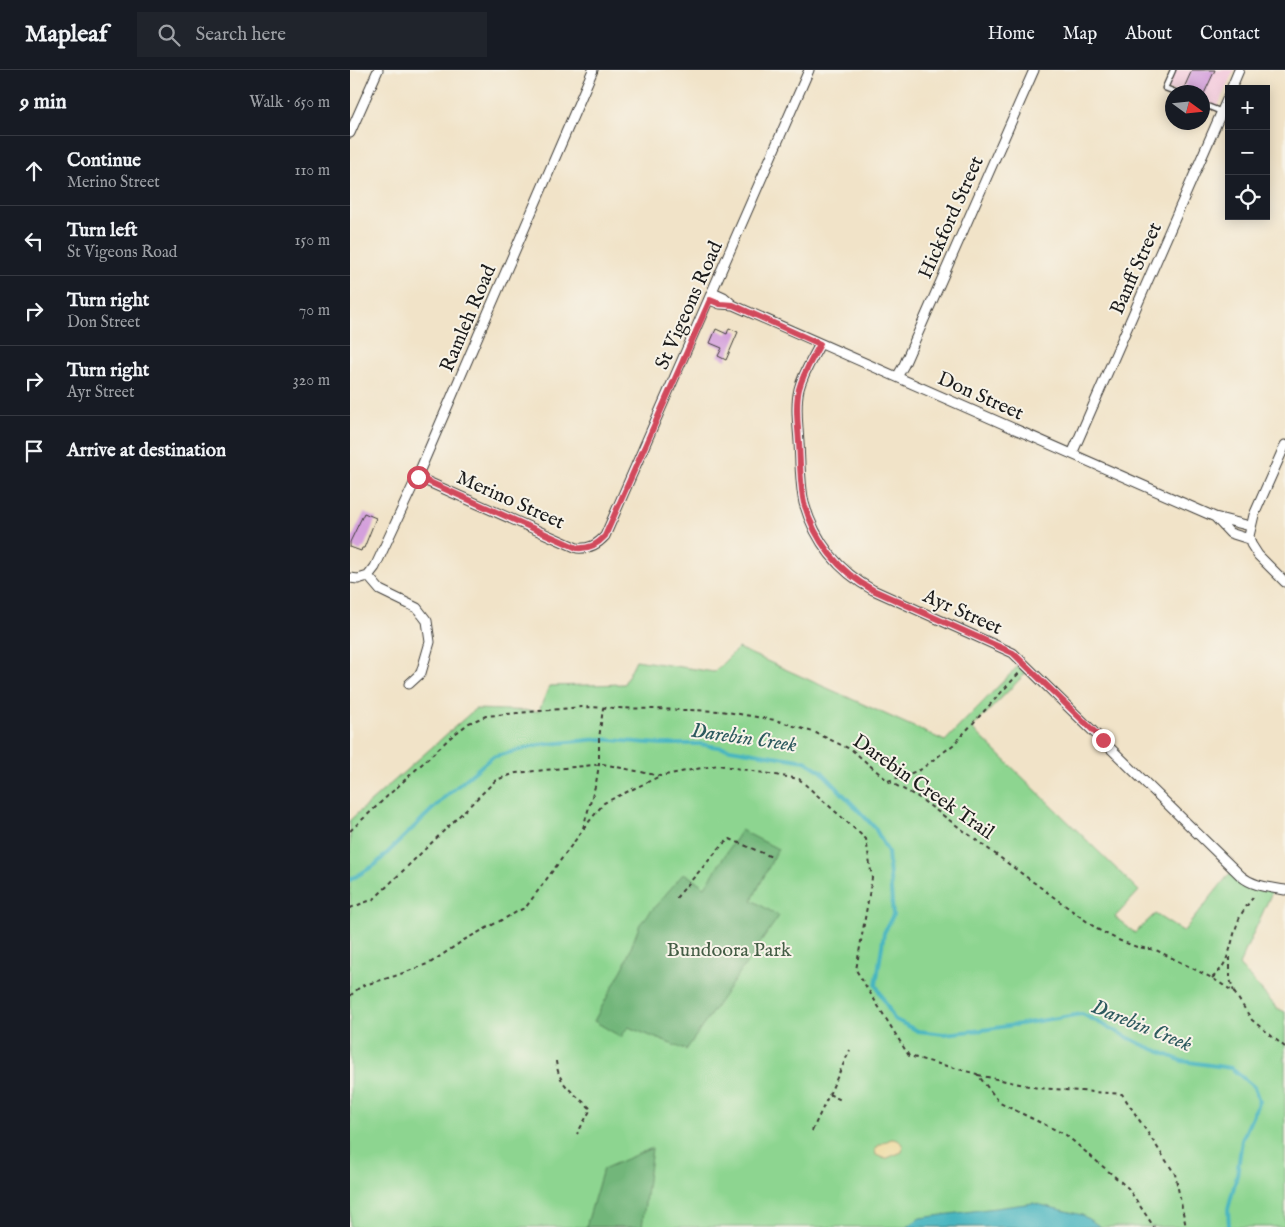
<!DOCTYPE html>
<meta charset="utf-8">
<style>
body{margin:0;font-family:"IM FELL English",serif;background:#20242c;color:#f1f3f6}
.controls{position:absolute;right:15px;top:15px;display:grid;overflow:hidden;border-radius:0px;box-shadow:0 2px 12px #0003}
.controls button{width:45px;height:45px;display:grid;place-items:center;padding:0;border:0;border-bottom:1px solid #363941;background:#171b24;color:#f1f3f6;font:25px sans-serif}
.compass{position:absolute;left:815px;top:15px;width:45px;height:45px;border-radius:50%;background:#171b24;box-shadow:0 2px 12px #0003;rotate:105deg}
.stop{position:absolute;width:15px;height:15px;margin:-11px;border:4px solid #d1495b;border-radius:50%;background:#fff}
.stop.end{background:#d1495b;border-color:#fff;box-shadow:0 1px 5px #0008}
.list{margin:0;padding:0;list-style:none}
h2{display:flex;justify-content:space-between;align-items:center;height:65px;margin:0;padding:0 20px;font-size:21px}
h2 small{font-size:16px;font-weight:400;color:#9ea1a6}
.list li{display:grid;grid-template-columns:32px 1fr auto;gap:15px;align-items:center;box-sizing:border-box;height:70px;padding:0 20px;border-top:1px solid #363941}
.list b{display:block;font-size:19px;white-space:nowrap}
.list p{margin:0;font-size:16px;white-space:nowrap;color:#9ea1a6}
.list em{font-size:16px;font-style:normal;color:#9ea1a6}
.icon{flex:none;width:28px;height:28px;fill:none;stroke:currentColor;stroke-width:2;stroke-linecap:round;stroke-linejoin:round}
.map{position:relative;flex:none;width:935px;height:1157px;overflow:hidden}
header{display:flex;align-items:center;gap:30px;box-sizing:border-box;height:70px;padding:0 25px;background:#171b24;border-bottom:1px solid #363941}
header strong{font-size:24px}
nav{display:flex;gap:28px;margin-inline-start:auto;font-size:18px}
.search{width:350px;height:45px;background:#20242c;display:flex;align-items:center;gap:12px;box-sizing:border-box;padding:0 18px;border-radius:0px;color:#9ea1a6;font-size:19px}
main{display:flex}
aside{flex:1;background:#171b24}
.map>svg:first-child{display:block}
</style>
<header>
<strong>Mapleaf</strong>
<div class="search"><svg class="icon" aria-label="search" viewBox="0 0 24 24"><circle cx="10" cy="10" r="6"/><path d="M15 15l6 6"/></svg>Search here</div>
<nav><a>Home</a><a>Map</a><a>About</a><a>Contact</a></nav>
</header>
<main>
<aside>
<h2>9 min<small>Walk · 650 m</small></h2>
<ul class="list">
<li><svg class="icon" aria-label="ahead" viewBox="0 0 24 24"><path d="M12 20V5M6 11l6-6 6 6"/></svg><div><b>Continue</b><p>Merino Street</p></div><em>110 m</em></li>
<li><svg class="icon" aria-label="left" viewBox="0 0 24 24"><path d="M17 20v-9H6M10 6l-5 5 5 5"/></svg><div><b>Turn left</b><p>St Vigeons Road</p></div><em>150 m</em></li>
<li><svg class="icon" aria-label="right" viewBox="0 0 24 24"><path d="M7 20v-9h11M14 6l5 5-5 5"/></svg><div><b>Turn right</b><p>Don Street</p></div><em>70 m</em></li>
<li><svg class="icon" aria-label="right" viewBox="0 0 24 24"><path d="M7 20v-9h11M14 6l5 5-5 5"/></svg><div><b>Turn right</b><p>Ayr Street</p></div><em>320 m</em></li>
<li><svg class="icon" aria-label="arrive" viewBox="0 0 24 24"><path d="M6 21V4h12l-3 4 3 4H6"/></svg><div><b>Arrive at destination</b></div></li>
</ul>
</aside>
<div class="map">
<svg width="935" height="1157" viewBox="0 0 935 1157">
<rect width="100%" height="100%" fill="#f7f3e8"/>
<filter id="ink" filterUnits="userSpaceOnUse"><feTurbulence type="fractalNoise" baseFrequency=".02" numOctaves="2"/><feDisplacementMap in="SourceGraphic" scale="10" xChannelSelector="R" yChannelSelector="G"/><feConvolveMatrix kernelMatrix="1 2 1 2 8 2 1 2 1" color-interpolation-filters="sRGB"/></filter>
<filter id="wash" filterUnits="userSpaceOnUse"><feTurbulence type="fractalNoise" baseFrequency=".0096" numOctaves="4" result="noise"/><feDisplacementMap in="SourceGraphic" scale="20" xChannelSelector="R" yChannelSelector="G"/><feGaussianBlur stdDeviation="1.12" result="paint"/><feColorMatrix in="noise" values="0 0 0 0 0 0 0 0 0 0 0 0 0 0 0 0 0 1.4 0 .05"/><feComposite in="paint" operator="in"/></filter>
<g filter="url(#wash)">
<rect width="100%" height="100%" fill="#f1e3c8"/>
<path fill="#f4cfde" d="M824,0h60l-18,40 -13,-6 -1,-12h-27l-10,-3z"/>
<path fill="#8dd590" stroke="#547856" d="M388,578l207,93 73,-75 8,7 -54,55 167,163 -24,26 20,16 20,-19 28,18 47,-59 20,13 22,6 -33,73 38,43 8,4v215h-935v-407l125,-111 64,2 10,-25 75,-2 12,-24 78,12z"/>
<path fill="#72b67a" stroke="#47694b" d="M391,760l37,19 -26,51 27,16 -93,134 -58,-23 -7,10 -27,-16 30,-55 16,-42 44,-51 21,14z
M302,1078l-10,79h-56l17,-58z"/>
<path fill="#eeda9e" stroke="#857b5d" d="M541,1069c7,0 10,2 12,9l-1,4 -17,7 -9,-4 -1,-5 4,-5z"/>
<path fill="#46b5c0" stroke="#31686e" d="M683,1133l49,12 19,12h-194l13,-9z"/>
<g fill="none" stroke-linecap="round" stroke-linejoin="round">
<path stroke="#46b5c0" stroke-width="4" d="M0,810l25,-15 71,-69 46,-39 47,-12 60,-6 62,5h38l106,17 16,10 54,57 13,24 5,63 -9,18 -8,52 18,34 24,12 26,3 39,-4 99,-16 59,30 41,17 49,7 23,19 5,14 -17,39 -5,35 -9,34 1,18"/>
</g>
<g id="blocks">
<path fill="#d4a0dc" d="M842,0h23l-13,28v-6h-12l-7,-2z
M379,258l9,4 -12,28 -8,-4 4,-8 -12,-5 6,-14 11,5z
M14,443l12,5 -12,30h-2l-1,3 -11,-4v-5z"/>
</g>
</g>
<g filter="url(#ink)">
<use href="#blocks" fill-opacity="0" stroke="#3c3a36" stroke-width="1"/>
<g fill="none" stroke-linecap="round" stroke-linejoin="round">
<g stroke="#3c3a36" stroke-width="7">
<path id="lane" d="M823,0l-8,18 10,4
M852,34l20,8"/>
</g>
<g stroke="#3c3a36" stroke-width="11">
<path id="street" d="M881,19l8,-19
M0,63l28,-63
M363,222l11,5 9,8 482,212 35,9
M360,230l10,4 13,1
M470,274c-7,14 -17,29 -21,45 -4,17 -1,36 0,53 1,18 1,43 5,61 11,38 34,68 69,87l140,63 228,223c13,11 28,11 44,14
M547,307l7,-12 130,-295
M935,375l-31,70 -5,21 2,8 7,11 27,27
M722,384l157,-359
M67,407l160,71c12,1 20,-3 28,-12l204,-466
M865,447l15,16 19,6
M18,506l7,-9 42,-90 176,-407
M18,506l12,14 37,18 10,13 3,21 -9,31 -12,11
M0,508l8,1 10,-3"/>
</g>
<path stroke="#3c3a36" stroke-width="2" stroke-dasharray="4 4" stroke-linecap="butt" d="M538,711l32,-11 33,-25 67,-73
M233,758l13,-45 3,-18v-26l4,-31
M0,761l101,-94 18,-14 17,-7 96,-9 139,4 54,9 41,13 36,17 36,31 30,16 179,132 21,11 19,7 19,3 56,28 22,14 18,28 33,27
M326,828l47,-54 7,-5 44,19
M0,838l24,-9 122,-119 20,-7 87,-9 57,12 58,-11 81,14 67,60 6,39 -16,92 53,86 68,18 23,29 66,32 62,53 26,39
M880,887v22l4,13
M862,908c19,-15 18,-36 26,-56 3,-10 11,-19 17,-27
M0,926l11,-10 34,-10 35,-13 34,-23 62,-33 62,-84 16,-20 56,-27
M206,991c3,26 17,30 35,48l-14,25
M628,1005l60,13 84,6 53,80 11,53
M479,1024l12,6
M462,1061l38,-81"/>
<use href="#lane" stroke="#fff" stroke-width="4.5"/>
<use href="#street" stroke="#fff" stroke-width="9"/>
</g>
</g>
<g fill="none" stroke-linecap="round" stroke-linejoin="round" filter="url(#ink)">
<path stroke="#d1495b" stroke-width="6" d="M68,407l159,71c12,1 20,-3 28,-12l105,-236 10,4 13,1 87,39c-7,14 -17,29 -21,45 -4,17 -1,36 0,53 1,18 1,43 5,61 11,38 34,68 69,87l140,63 90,87"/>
</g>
<g text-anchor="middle" stroke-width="4" stroke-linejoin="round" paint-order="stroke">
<g font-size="20" fill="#1c1c1c" stroke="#f7f3e8">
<text transform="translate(600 147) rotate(-66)" y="7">Hickford Street</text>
<text transform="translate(785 198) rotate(-66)" y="7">Banff Street</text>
<text transform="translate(338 235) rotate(-66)" y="7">St Vigeons Road</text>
<text transform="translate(117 248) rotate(-67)" y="7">Ramleh Road</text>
<text transform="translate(631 325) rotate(24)" y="7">Don Street</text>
<text transform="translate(161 429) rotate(24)" y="7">Merino Street</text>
<text transform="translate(613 541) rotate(24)" y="7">Ayr Street</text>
<text transform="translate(574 716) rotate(35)" y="7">Darebin Creek Trail</text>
</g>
<g font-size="20" fill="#445d45" stroke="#f7f3e8">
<text x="379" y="886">Bundoora Park</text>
</g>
<g font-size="21" font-style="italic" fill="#2d595e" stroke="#f7f3e8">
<text transform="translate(394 667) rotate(8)" y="7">Darebin Creek</text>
<text transform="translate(792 955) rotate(22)" y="7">Darebin Creek</text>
</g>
</g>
</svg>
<div class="controls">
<button>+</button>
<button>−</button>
<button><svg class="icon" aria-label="locate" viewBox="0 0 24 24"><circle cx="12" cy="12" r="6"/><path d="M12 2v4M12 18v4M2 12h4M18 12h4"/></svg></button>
</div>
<svg class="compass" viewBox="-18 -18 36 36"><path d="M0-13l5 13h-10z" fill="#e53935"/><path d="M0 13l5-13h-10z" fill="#9ea1a6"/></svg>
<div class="stop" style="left:68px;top:407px"></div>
<div class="stop end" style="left:753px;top:670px"></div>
</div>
</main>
